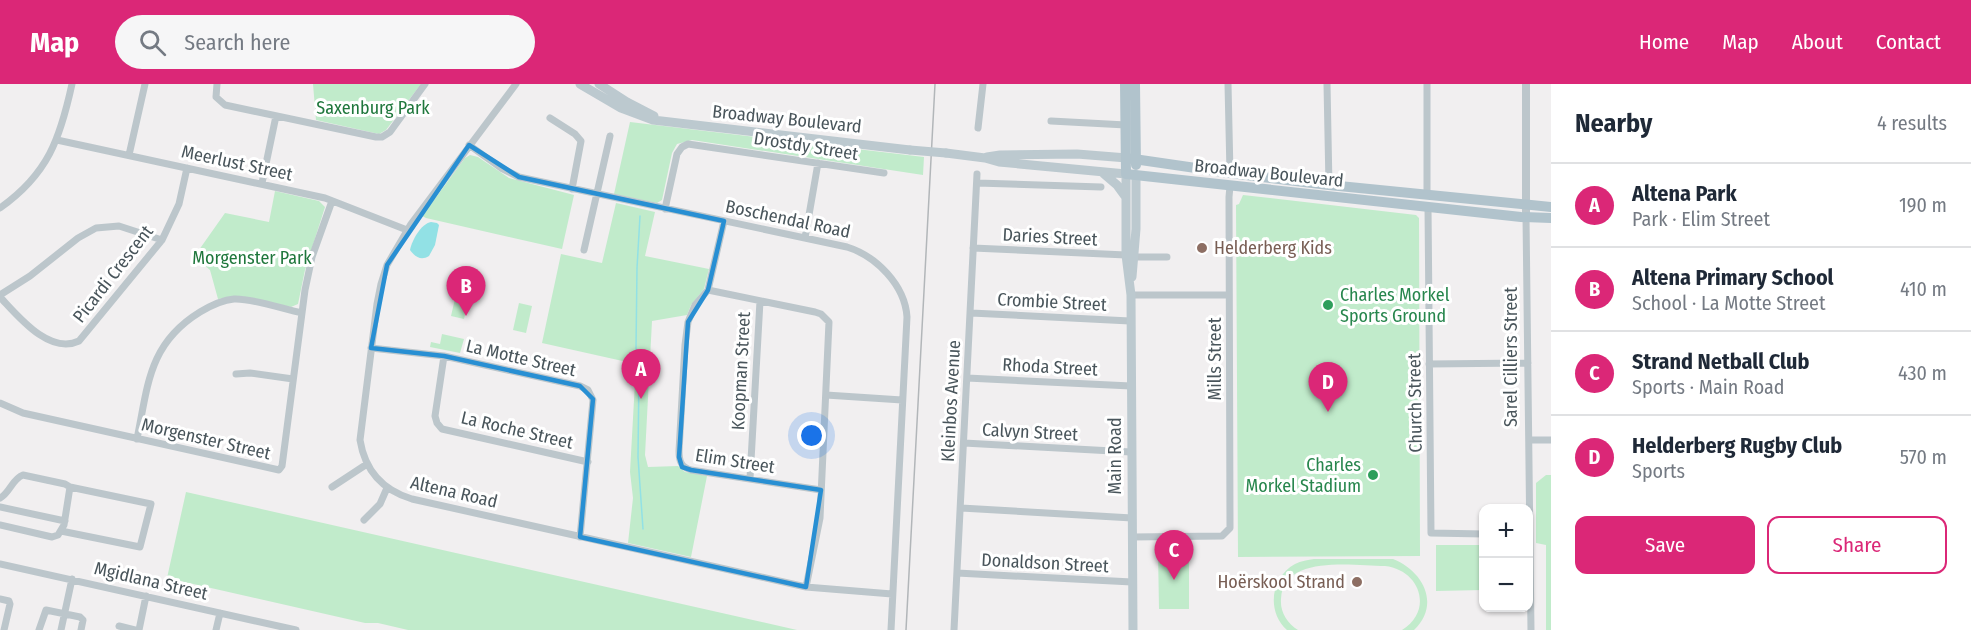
<!DOCTYPE html>
<meta charset="utf-8">
<style>
body{margin:0;font-family:"Fira Sans Condensed",sans-serif;background:#f6f6f7;color:#1f2937}
.controls{position:absolute;right:18px;bottom:18px;display:grid;overflow:hidden;border-radius:12px;box-shadow:0 2px 4px #0004}
.controls button{width:54px;height:54px;display:grid;place-items:center;padding:0;border:0;border-bottom:2px solid #e0e1e3;background:#fff;color:#1f2937;font:30px sans-serif}
.you{position:absolute;left:812px;top:352px;width:21px;height:21px;margin:-15px;border:4px solid #fff;border-radius:50%;background:#1a73e8;box-shadow:0 0 0 9px #1a73e833}
.badge{display:grid;place-items:center;width:39px;height:39px;border-radius:50%;background:#db2777;color:#fff;font-size:20px;font-weight:700}
.pin{position:absolute;translate:-50% -50px;filter:drop-shadow(0 2px 3px #0008)}
.pin::after{content:'';position:absolute;top:32px;width:21px;height:18px;background:inherit;clip-path:polygon(0 0,100% 0,50% 100%)}
.list{margin:0;padding:0;list-style:none}
h2{display:flex;justify-content:space-between;align-items:center;height:78px;margin:0;padding:0 24px;font-size:26px}
h2 small{font-size:20px;font-weight:400;color:#747a83}
.list li{display:grid;grid-template-columns:39px 1fr auto;gap:18px;align-items:center;box-sizing:border-box;height:84px;padding:0 24px;border-top:2px solid #e0e1e3}
.list b{display:block;font-size:22px;white-space:nowrap}
.list p{margin:0;font-size:20px;white-space:nowrap;color:#747a83}
.list em{font-size:20px;font-style:normal;color:#747a83}
.actions{display:flex;gap:12px;padding:18px 24px}
.actions a{flex:1;padding:14px 0;border:2px solid #db2777;border-radius:12px;text-align:center;font-size:21px;color:#db2777}
.actions .main{background:#db2777;color:#fff}
.icon{flex:none;width:33px;height:33px;fill:none;stroke:currentColor;stroke-width:2;stroke-linecap:round;stroke-linejoin:round}
.map{position:relative;flex:none;width:1551px;height:546px;overflow:hidden}
header{display:flex;align-items:center;gap:36px;box-sizing:border-box;height:84px;padding:0 30px;background:#db2777;color:#fff}
header strong{font-size:28px}
nav{display:flex;gap:33px;margin-inline-start:auto;font-size:21px}
.search{width:420px;height:54px;background:#f6f6f7;display:flex;align-items:center;gap:15px;box-sizing:border-box;padding:0 21px;border-radius:33px;color:#747a83;font-size:22px}
main{display:flex}
aside{flex:1;background:#fff}
.map>svg:first-child{display:block}
</style>
<header>
<strong>Map</strong>
<div class="search"><svg class="icon" aria-label="search" viewBox="0 0 24 24"><circle cx="10" cy="10" r="6"/><path d="M15 15l6 6"/></svg>Search here</div>
<nav><a>Home</a><a>Map</a><a>About</a><a>Contact</a></nav>
</header>
<main>
<div class="map">
<svg width="1551" height="546" viewBox="0 0 1551 546">
<rect width="100%" height="100%" fill="#f1eff0"/>
<path fill="#c1ebcb" d="M313,0h108l-35,46 -7,4 -63,-14z
M630,38l294,35 -1,18 -231,-35 -15,4 -5,9 -10,47 -5,3 -43,-9z
M470,71l8,2 31,21 65,17 -12,54 -136,-31 -4,-2 43,-58z
M275,107l44,10 6,6 -20,63 -7,34 -7,3 -51,-11 -22,3 -8,-29 -16,-13 31,-44 44,9z
M1243,111l173,20 3,3 1,338 -182,1 -2,-352 3,-1z
M616,119l39,9 -10,44 64,13 -5,20 -13,16 -4,10 -35,6 -7,134 3,12 30,-1 7,6 22,4 -16,81 -63,-14 5,-45 -3,-26 6,-108 -94,-21 19,-89 41,9z
M457,206l13,3 -6,26 -13,-3z
M519,219l13,3 -6,27 -13,-3z
M442,250l22,5 -4,14 -30,-6 1,-5 9,2z
M1546,391h5v155h-5v-85l-10,-2v-60z
M186,408l611,138h-389l-30,-7h-13l-198,-45z
M1436,461h47v45l-47,1z
M1189,467v58h-30l-1,-57z
M1314,475h79c30,12 48,45 21,71h-12c32,-20 18,-60 -17,-64 -31,0 -102,-12 -104,33 -1,13 6,24 17,31h-11c-21,-19 -16,-53 8,-66 6,-3 13,-4 19,-5z"/>
<path fill="#92e1e5" d="M431,138l6,1 2,2 -4,20 -6,11c-8,5 -14,1 -19,-6 2,-10 11,-26 21,-28z"/>
<g fill="none" stroke-linecap="round" stroke-linejoin="round">
<path stroke="#92e1e5" stroke-width="1.5" d="M640,132l-3,52 -1,80 3,23 -1,86 5,72"/>
<path stroke="#bcc6cb" stroke-width="7" d="M217,0l-1,13 9,8 151,32h6l8,-5 35,-48
M516,0l-105,140 -24,41 -6,19 -4,20 -17,136c5,31 22,50 52,59l394,88 86,7
M1228,0l2,89
M1327,0l2,102
M1427,0v111
M550,34l25,16 6,7 -9,48
M1051,37l75,4
M978,44l5,-44
M57,56l268,58 82,32
M469,61l32,23 18,9 328,70c29,9 58,38 60,70l-16,313
M129,71l16,-71
M262,99l14,-67
M977,99l124,4
M1428,123l3,326 53,1
M0,124c48,-34 60,-69 72,-124
M665,125l12,-55 5,-7 6,-3 196,29
M1526,133l5,413
M724,137l-16,69 -13,15 -7,17 -3,23 -6,106c0,10 2,16 12,19l130,20
M805,154l13,-75
M973,164l153,7
M584,166l26,-114
M1135,173h32
M708,206l107,22 6,2 8,8 -9,196 -14,69
M0,211l30,-19 48,-38 18,-10 23,-2 43,14
M1131,211h98
M0,213c18,19 49,58 79,44l83,-101 17,-36 8,-36
M971,229l159,8
M371,264l73,8 136,30 8,4 5,10 -13,137
M444,272l-9,60 2,7 5,6 146,33
M1429,280l99,-1
M236,290l14,-1 43,6
M967,294l164,8
M826,311l76,5
M0,319l23,10 256,57 3,-4 23,-176 7,-33 20,-56
M137,355c11,-53 11,-95 63,-127 10,-6 22,-12 34,-13 18,-1 49,10 68,14
M1529,356h22
M964,359l167,9
M750,394l10,-177
M332,403l35,-23
M0,414c10,-5 12,-19 23,-23l42,9 5,3 -6,38 -6,10 -6,2 -52,-12
M0,423l65,14
M961,424l171,10
M364,436l16,-16 7,-16
M61,447l79,16 11,-43 -81,-17
M1132,453l90,-1 8,-8 -1,-331 1,-11
M0,480l296,66
M957,489l175,9
M0,515l9,2 1,3 -6,26
M119,542l16,4
M39,546l7,-20 34,7 3,3 -2,10
M61,546l11,-51
M139,546l7,-34
M216,546l4,-17
M954,546l23,-456"/>
<path stroke="#bcc6cb" stroke-width="8" d="M1526,0v133"/>
<path stroke="#bcc9cf" stroke-width="9" d="M580,0l41,24 32,12 257,30
M599,0l28,18 27,14
M946,69l39,5 14,4 127,12v81l5,40 2,335
M987,73l13,-2 77,-1 50,4
M1103,89l14,12 8,11
M1132,193l4,-48v-54"/>
<path stroke="#b1c3cc" stroke-width="10" d="M1125,0l1,90 395,43 30,1
M1135,0l1,81
M1127,74l103,15 99,12 222,22"/>
<path stroke="#b2b6b9" stroke-width="1.5" d="M906,546l29,-546"/>
<path stroke="#bcc9cf" stroke-width="9" d="M910,66l36,3"/>
</g>
<path fill="none" stroke="#288fd3" stroke-width="4.5" stroke-linejoin="round" d="M469,61l50,32 205,44 -16,69 -20,32 -9,135 3,10 9,3 130,20 -15,97 -226,-50 13,-138 -13,-13 -136,-30 -73,-8 16,-83z"/>
<g fill="#8d6e63" stroke="#fff" stroke-width="2">
<circle cx="1202" cy="164" r="6"/>
<circle cx="1357" cy="498" r="6"/>
</g>
<g fill="#2e9e5b" stroke="#fff" stroke-width="2">
<circle cx="1328" cy="221" r="6"/>
<circle cx="1373" cy="391" r="6"/>
</g>
<g text-anchor="middle" stroke-width="6" stroke-linejoin="round" paint-order="stroke">
<g font-size="18" fill="#1f773c" stroke="#fff">
<text x="373" y="30">Saxenburg Park</text>
<text x="252" y="180">Morgenster Park</text>
</g>
<g font-size="18" fill="#49555b" stroke="#fff">
<text transform="translate(787 35) rotate(6)" y="6">Broadway Boulevard</text>
<text transform="translate(806 62) rotate(9)" y="6">Drostdy Street</text>
<text transform="translate(237 79) rotate(12)" y="6">Meerlust Street</text>
<text transform="translate(1269 89) rotate(6)" y="6">Broadway Boulevard</text>
<text transform="translate(788 135) rotate(12)" y="6">Boschendal Road</text>
<text transform="translate(1050 153) rotate(3)" y="6">Daries Street</text>
<text transform="translate(113 190) rotate(-52)" y="6">Picardi Crescent</text>
<text transform="translate(1052 218) rotate(3)" y="6">Crombie Street</text>
<text transform="translate(1511 273) rotate(-90)" y="6">Sarel Cilliers Street</text>
<text transform="translate(521 274) rotate(13)" y="6">La Motte Street</text>
<text transform="translate(1215 275) rotate(-90)" y="6">Mills Street</text>
<text transform="translate(1050 283) rotate(3)" y="6">Rhoda Street</text>
<text transform="translate(741 287) rotate(-87)" y="6">Koopman Street</text>
<text transform="translate(951 317) rotate(-87)" y="6">Kleinbos Avenue</text>
<text transform="translate(1415 319) rotate(-91)" y="6">Church Street</text>
<text transform="translate(517 346) rotate(13)" y="6">La Roche Street</text>
<text transform="translate(1030 348) rotate(3)" y="6">Calvyn Street</text>
<text transform="translate(206 355) rotate(13)" y="6">Morgenster Street</text>
<text transform="translate(1115 372) rotate(-90)" y="6">Main Road</text>
<text transform="translate(735 377) rotate(9)" y="6">Elim Street</text>
<text transform="translate(454 408) rotate(13)" y="6">Altena Road</text>
<text transform="translate(1045 479) rotate(3)" y="6">Donaldson Street</text>
<text transform="translate(151 497) rotate(13)" y="6">Mgidlana Street</text>
</g>
<g font-size="18" fill="#785e54" stroke="#fff" text-anchor="start">
<text x="1214" y="170">Helderberg Kids</text>
<text x="1345" y="504" text-anchor="end">Hoërskool Strand</text>
</g>
<g font-size="18" fill="#27864d" stroke="#fff" text-anchor="start">
<text x="1340" y="217">Charles Morkel<tspan x="1340" dy="21">Sports Ground</tspan></text>
<text x="1361" y="387" text-anchor="end">Charles<tspan x="1361" dy="21">Morkel Stadium</tspan></text>
</g>
</g>
</svg>
<div class="controls">
<button>+</button>
<button>−</button>
</div>
<div class="you"></div>
<div class="pin badge" style="left:641px;top:315px">A</div>
<div class="pin badge" style="left:466px;top:232px">B</div>
<div class="pin badge" style="left:1174px;top:496px">C</div>
<div class="pin badge" style="left:1328px;top:328px">D</div>
</div>
<aside>
<h2>Nearby<small>4 results</small></h2>
<ul class="list">
<li><span class="badge">A</span><div><b>Altena Park</b><p>Park · Elim Street</p></div><em>190 m</em></li>
<li><span class="badge">B</span><div><b>Altena Primary School</b><p>School · La Motte Street</p></div><em>410 m</em></li>
<li><span class="badge">C</span><div><b>Strand Netball Club</b><p>Sports · Main Road</p></div><em>430 m</em></li>
<li><span class="badge">D</span><div><b>Helderberg Rugby Club</b><p>Sports</p></div><em>570 m</em></li>
</ul>
<div class="actions"><a class="main">Save</a><a>Share</a></div>
</aside>
</main>
